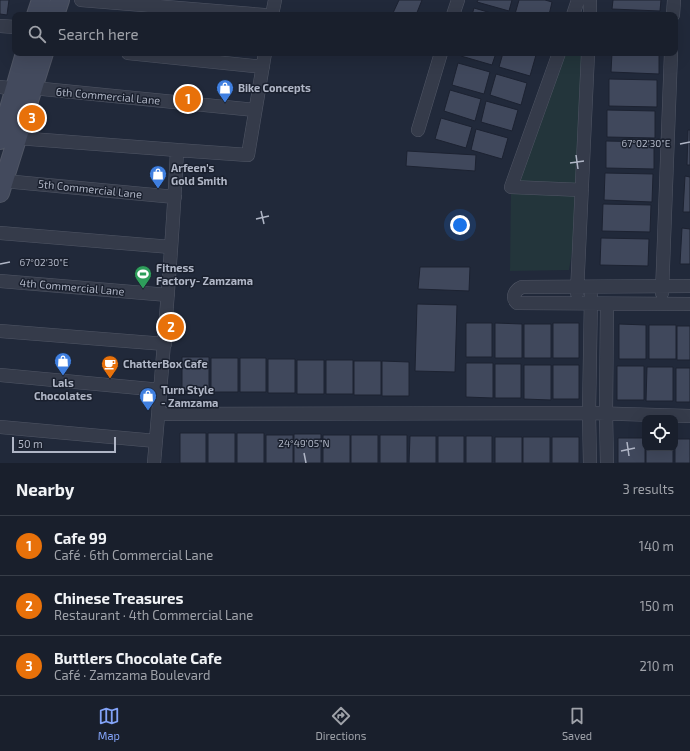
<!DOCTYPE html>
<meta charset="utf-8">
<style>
body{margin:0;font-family:"Exo 2",sans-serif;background:#262c38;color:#f1f3f6}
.controls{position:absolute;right:12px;bottom:12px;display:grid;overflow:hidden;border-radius:8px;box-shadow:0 4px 16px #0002}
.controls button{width:36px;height:36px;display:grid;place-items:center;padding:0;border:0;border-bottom:1px solid #373d48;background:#191f2c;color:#f1f3f6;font:20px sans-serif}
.scale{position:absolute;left:12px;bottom:10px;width:104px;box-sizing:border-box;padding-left:4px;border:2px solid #b0b6c6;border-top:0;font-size:11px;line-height:14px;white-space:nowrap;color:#b0b6c6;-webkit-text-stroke:3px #1a202e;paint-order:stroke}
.you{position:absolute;left:460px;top:225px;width:14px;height:14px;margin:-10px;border:3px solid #fff;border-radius:50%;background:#1a73e8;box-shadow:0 0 0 6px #1a73e833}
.badge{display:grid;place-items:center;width:26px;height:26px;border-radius:50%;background:#83a3f8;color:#fff;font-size:13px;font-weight:700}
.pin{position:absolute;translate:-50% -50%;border:2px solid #fff;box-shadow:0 1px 4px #0006}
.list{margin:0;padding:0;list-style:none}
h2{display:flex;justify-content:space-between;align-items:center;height:52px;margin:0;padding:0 16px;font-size:17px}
h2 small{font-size:13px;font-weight:400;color:#9fa2a9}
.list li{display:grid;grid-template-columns:26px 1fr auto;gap:12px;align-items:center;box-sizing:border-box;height:60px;padding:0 16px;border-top:1px solid #373d48}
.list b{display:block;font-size:15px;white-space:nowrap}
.list p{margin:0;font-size:13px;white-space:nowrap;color:#9fa2a9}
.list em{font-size:13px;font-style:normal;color:#9fa2a9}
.icon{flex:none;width:22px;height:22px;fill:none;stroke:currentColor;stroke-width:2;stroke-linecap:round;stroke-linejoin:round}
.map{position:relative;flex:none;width:690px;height:463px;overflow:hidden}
.search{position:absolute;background:#191f2c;box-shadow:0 4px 16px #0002;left:12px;right:12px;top:12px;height:44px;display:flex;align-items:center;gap:10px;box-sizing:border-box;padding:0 14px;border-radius:8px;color:#9fa2a9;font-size:15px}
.sheet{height:232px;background:#191f2c}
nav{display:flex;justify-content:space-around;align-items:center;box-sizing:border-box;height:56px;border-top:1px solid #373d48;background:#191f2c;font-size:11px;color:#9fa2a9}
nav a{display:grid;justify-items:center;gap:2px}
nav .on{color:#83a3f8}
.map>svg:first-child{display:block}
</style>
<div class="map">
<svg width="690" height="463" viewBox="0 0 690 463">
<rect width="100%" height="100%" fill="#21293a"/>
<path fill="#23353b" d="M559,53h29l-6,137 -13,80 -59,1 1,-84z"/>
<path fill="#40485c" stroke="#1c2231" d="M0,0h9l-2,15 -7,-1z
M399,0h23l-6,15h-18l-5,-2z
M478,0h34l-3,11 -32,-9z
M519,0h26l7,2 -3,13h-31l-3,-1z
M613,0h48l-1,11 -48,-2z
M474,8l24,7h-26z
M461,53h35l-4,12 -31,-9z
M503,53h28l5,2 -6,21 -31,-9z
M612,53h47v21l-48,-2z
M458,63l32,9 -6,22 -32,-9z
M496,74l31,9 -6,22 -31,-10z
M609,79l48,1v27l-48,-1z
M450,90l31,9 -6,22 -31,-10z
M486,101l32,9 -6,21 -31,-9z
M607,110l48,1v27l-48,-1z
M441,118l31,9 -6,21 -31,-9z
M476,129l32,9 -6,21 -31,-9z
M688,130h2v35h-3z
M606,141l48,1v27l-48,-1z
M407,151l69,4 -1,16 -69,-5z
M605,173l48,1 -1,28 -48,-2z
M685,176l5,1v35h-7z
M603,204l48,1 -1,27 -48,-1z
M682,228l8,1v35h-10z
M601,238l48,1 -1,27 -48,-1z
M420,267h50l-1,24 -51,-2z
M417,304l40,1 -2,67 -40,-1z
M466,323h26v34h-26z
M495,323l27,1v34h-27z
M553,323h26v35h-26z
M524,324h27v34h-27z
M619,324l27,1v34h-27z
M649,325h27v34h-27z
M677,326h13v34h-13z
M182,357h27v34h-27z
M211,358h27v34h-27z
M240,358h26v34h-26z
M268,359h27v34h-27z
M297,360h27v34h-27z
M326,360h27v34h-27z
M354,361h27v34h-27z
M382,361l27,1v34h-27z
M466,363h27v35l-27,-1z
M495,364h26v34h-26z
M524,365h27v35l-27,-1z
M553,365h26v34h-26z
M617,366h27v34h-27z
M647,367h26v34h-27z
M676,368h14v34h-14z
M180,433h26v30h-26z
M208,433h27v30h-27z
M237,433h27v30h-27z
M294,434h27v29h-27z
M266,435h27v28h-27z
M323,435h27v28h-27z
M351,435h27v28h-27z
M380,435h27v28h-27z
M410,436h26v27h-27z
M438,436h26v27h-26z
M466,436h26v27h-26z
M495,437h27v26h-27z
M523,437h27v26h-27z
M552,437h27v26h-27z
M618,438h27v25h-27z
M675,439h15v24h-15z
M646,448h27v15h-27z"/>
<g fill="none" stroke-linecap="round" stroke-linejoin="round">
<g stroke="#505665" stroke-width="14">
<path id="street" d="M81,0l183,15
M272,15l3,-15
M453,15l5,-15
M573,15l5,-15
M590,15v-15
M673,15l1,-15
M0,26l15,1
M128,53l135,14
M559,53l-48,134 71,3
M0,87l16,2
M33,88l222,22
M418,130l23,-77
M17,138l160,12
M4,181l171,16
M0,233l171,14
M0,281l168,14
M690,286l-168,1c-7,3 -11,10 -5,16l173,1
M577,293l11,-240
M662,293l9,-240
M607,304l-1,110 1,49
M0,331l165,13
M0,375l161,15
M158,414l431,-1 101,3
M0,427l156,14
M154,463c9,-104 18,-209 23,-313l71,5 17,-102
M590,463l-1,-50 2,-118"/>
</g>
<g stroke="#505665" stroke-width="20">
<path id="secondary" d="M36,15l5,-15
M55,15l5,-15
M0,140l25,-87
M0,193l44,-140"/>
</g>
<use href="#street" stroke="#353b4a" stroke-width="13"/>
<use href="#secondary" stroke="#434a5d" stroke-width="18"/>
</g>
<path fill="none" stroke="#b0b6c6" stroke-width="1.5" d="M680,144l10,-2M576,155l2,14M570,163l14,-2M261,211l3,13M256,219l13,-3M0,264l10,-2M627,442l2,14M621,451l14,-3M304,453l2,10"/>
<defs>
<g id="shop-pin" transform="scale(0.9)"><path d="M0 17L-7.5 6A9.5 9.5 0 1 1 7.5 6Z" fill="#3f7fe0" stroke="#1a202e"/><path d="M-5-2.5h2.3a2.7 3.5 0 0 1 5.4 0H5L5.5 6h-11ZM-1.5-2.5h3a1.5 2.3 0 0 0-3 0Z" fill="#fff"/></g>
<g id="stadium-pin" transform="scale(0.9)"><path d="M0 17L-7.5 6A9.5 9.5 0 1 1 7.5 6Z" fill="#2e9e5b" stroke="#1a202e"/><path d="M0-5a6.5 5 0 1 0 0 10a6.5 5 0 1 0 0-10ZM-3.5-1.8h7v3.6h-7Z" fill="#fff"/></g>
<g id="cafe-pin" transform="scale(0.9)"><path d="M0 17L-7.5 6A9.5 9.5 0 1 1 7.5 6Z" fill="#e8710a" stroke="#1a202e"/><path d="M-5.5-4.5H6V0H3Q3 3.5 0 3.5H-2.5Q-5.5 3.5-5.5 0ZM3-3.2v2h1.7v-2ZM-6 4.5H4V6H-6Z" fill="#fff"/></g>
</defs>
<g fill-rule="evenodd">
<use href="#shop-pin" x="225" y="88"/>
<use href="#shop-pin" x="158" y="174"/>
<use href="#stadium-pin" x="143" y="274"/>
<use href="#shop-pin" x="63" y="361"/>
<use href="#cafe-pin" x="110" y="364"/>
<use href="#shop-pin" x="148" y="396"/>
</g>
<g text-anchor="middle" stroke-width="3" stroke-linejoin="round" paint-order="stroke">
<g font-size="11" font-weight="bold" fill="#b0b6c6" stroke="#1a202e" text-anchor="start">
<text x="238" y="92">Bike Concepts</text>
<text x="171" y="172">Arfeen's<tspan x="171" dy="13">Gold Smith</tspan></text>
<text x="156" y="272">Fitness<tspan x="156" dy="13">Factory- Zamzama</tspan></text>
<text x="123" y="368">ChatterBox Cafe</text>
<text x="63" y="387" text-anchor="middle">Lals<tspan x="63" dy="13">Chocolates</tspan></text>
<text x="161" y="394">Turn Style<tspan x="161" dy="13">- Zamzama</tspan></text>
</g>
<g font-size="11" fill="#b0b6c6" stroke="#1a202e">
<text transform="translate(108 96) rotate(5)" y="4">6th Commercial Lane</text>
<text transform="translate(90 189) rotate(6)" y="4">5th Commercial Lane</text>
<text transform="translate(72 287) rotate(5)" y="4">4th Commercial Lane</text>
</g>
</g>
<g font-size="10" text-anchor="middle" fill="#b0b6c6" stroke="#1a202e" stroke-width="3" stroke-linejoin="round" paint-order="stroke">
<text x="646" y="147">67°02'30"E</text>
<text x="44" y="266">67°02'30"E</text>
<text x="304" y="447">24°49'05"N</text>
</g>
</svg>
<div class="controls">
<button><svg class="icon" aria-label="locate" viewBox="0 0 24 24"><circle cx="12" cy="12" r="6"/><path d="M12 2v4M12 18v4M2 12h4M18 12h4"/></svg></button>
</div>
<div class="scale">50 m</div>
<div class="you"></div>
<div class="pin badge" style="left:188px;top:99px;background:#e8710a">1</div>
<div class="pin badge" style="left:171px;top:327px;background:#e8710a">2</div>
<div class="pin badge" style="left:32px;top:118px;background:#e8710a">3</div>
<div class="search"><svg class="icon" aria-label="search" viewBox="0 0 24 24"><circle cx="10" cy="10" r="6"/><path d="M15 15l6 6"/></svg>Search here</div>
</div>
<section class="sheet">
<h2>Nearby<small>3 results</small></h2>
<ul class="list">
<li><span class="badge" style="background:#e8710a">1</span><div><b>Cafe 99</b><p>Café · 6th Commercial Lane</p></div><em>140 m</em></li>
<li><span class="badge" style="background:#e8710a">2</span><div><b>Chinese Treasures</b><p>Restaurant · 4th Commercial Lane</p></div><em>150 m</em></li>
<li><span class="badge" style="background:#e8710a">3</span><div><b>Buttlers Chocolate Cafe</b><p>Café · Zamzama Boulevard</p></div><em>210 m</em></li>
</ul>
</section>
<nav>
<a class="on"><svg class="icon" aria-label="map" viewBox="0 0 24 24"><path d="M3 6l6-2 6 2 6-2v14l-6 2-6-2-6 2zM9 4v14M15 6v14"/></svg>Map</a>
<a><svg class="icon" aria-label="directions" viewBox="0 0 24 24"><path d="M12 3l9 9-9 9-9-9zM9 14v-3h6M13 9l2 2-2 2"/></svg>Directions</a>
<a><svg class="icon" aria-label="saved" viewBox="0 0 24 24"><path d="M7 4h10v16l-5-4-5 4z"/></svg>Saved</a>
</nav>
